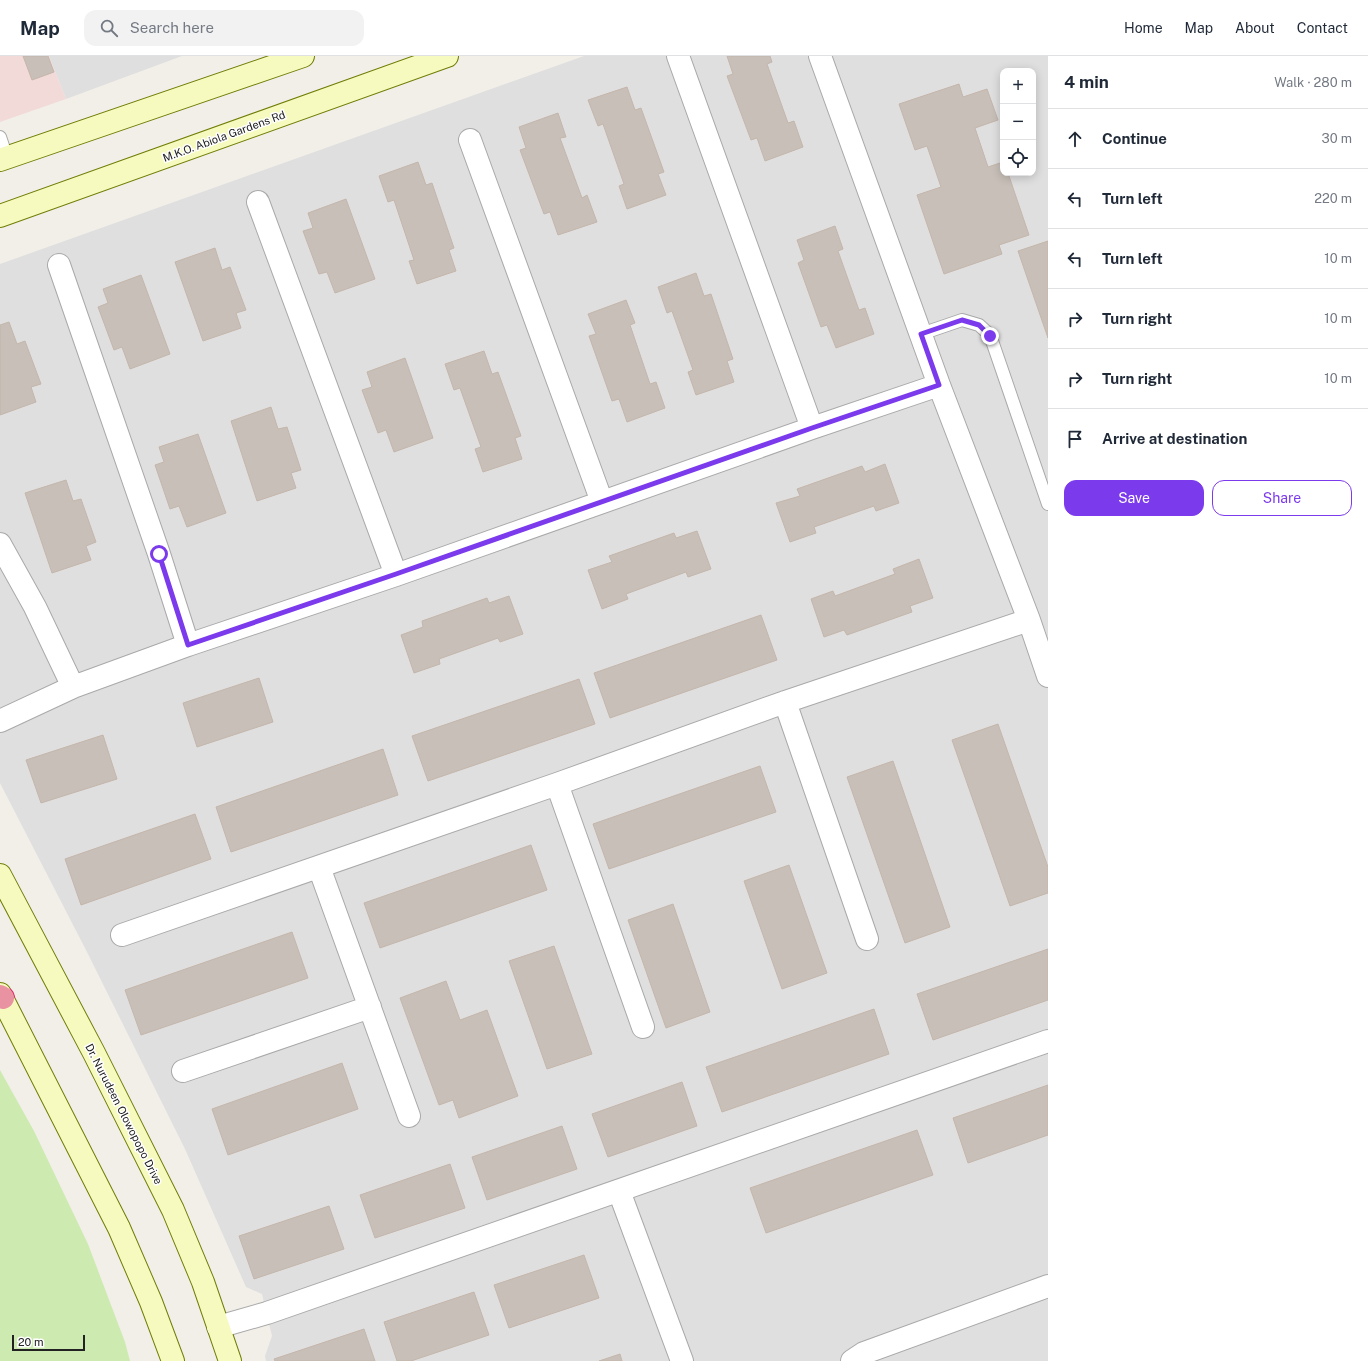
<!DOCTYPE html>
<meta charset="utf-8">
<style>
body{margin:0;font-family:"Public Sans",sans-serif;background:#f2f2f3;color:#1f2937}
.controls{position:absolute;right:12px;top:12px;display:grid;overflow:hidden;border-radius:8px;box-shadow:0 2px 10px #0003}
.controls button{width:36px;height:36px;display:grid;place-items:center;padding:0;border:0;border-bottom:1px solid #e0e1e3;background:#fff;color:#1f2937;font:20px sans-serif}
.scale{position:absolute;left:12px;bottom:10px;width:73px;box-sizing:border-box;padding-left:4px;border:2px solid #222;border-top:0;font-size:11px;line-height:14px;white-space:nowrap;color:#222;-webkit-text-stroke:3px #fff;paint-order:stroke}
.stop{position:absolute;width:12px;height:12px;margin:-9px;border:3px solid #7c3aed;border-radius:50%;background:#fff}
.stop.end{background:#7c3aed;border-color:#fff;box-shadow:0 1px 4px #0008}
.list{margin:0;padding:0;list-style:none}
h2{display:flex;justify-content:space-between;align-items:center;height:52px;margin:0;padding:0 16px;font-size:17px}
h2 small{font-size:13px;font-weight:400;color:#747a83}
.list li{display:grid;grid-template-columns:26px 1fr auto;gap:12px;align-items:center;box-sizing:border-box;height:60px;padding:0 16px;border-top:1px solid #e0e1e3}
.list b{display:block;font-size:15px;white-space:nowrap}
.list em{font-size:13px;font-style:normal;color:#747a83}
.actions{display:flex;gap:8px;padding:12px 16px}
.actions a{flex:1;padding:9px 0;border:1px solid #7c3aed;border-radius:12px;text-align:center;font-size:14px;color:#7c3aed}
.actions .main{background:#7c3aed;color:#fff}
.icon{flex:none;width:22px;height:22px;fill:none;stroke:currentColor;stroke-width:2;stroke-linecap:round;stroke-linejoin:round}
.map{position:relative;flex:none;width:1048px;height:1305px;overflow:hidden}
header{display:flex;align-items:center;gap:24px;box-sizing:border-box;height:56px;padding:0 20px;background:#fff;border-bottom:1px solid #e0e1e3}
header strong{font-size:19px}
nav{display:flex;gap:22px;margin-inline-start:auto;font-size:14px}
.search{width:280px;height:36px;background:#f2f2f3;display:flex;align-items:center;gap:10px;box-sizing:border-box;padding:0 14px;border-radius:12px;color:#747a83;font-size:15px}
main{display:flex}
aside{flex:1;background:#fff}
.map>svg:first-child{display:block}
</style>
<header>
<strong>Map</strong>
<div class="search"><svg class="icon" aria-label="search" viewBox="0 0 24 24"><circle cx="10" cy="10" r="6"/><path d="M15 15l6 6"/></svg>Search here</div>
<nav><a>Home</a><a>Map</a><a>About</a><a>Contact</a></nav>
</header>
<main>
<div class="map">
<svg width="1048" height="1305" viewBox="0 0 1048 1305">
<rect width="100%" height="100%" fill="#f2efe9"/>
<path fill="#e0dfdf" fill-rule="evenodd" d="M49,0h133l-116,43z
M584,0h464v1305h-782l-1,-5 7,-20 -10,-42 -16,-7 -61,-138 -98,-197 -87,-169v-519zM1003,15h30v102h-30z"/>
<path fill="#f2dad9" d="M0,0h49l17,43 -66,23z"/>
<path fill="#cdebb0" d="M0,1014l34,61 54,113 37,98 5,19h-130z"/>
<path fill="#c7bfb8" stroke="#c4b6ab" d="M23,0h25l6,16 -22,8z
M727,0h43l2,6 -5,2 21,59 6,-2 9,26 -38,14 -8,-23 -6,2 -24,-64 6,-2z
M959,28l4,13 24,-8 11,31 -23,8 13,39 15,-5v11h5l21,62 -30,10 3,9 -58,20 -27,-79 24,-8 -14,-41 -12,4 -16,-46z
M627,31l8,23 6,-2 23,64 -6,2 8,21 -39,14 -8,-23 5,-2 -21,-60 -5,2 -10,-26z
M558,57l8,24 -6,1 22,60 5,-3 10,27 -39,13 -8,-23 -6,2 -24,-64 6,-2 -7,-21z
M418,106l8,23 6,-2 22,65 -5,2 7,21 -39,13 -8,-23 5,-1 -20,-60 -6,2 -9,-26z
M346,143l29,80 -40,14 -8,-21 -8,2 -16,-43 10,-3 -5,-15z
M835,170l8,23 -5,2 21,59 6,-2 9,26 -38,14 -9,-23 -6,2 -23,-64 6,-3 -7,-20z
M1048,185v97l-30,-87z
M215,192l7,22 8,-3 16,43 -10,3 5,15 -38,13 -28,-79z
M696,217l8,23 7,-2 22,65 -6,2 7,21 -38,13 -8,-23 5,-2 -21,-59 -5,2 -9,-26z
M141,219l29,79 -40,15 -8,-22 -8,3 -16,-43 10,-4 -5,-14z
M626,244l9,23 -5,2 20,59 6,-2 9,26 -38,14 -8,-23 -7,2 -23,-65 7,-2 -8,-20z
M9,266l8,22 8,-3 16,43 -10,3 5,15 -36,13v-90z
M484,295l8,23 6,-2 23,64 -6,2 7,21 -39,13 -8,-23 6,-2 -21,-59 -6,2 -9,-26z
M405,302l28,80 -39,14 -8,-22 -8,3 -16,-43 10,-3 -5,-15z
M271,351l7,22 9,-2 14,43 -10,3 5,15 -39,13 -26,-80z
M198,378l28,79 -39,14 -8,-21 -9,3 -15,-44 9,-3 -5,-15z
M885,408l14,39 -23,8 -2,-5 -60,21 2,6 -26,9 -14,-39 24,-7 -3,-7 65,-23 3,6z
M66,424l7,21 8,-2 15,43 -10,4 5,14 -39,13 -27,-80z
M697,475l14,38 -23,8 -2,-5 -60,22 2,5 -26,10 -14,-39 24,-8 -3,-6 65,-23 2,5z
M919,503l14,39 -23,8 2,6 -65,23 -3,-5 -20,7 -13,-38 22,-8 2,5 60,-22 -2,-5z
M509,540l14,38 -23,8 -2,-4 -59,21 1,5 -26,9 -13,-38 22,-8 -1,-6 65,-23 2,5z
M761,559l16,45 -167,58 -16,-45z
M259,622l14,44 -76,25 -14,-44z
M579,623l16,45 -167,57 -16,-45z
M998,668l50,143v26l-38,13 -58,-166z
M103,679l14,44 -76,24 -15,-43z
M383,693l15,46 -167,57 -15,-45z
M893,705l57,166 -45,16 -58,-166z
M760,710l16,46 -167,57 -16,-45z
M195,758l16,45 -130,46 -16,-46z
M531,789l16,45 -167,58 -16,-45z
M789,809l38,108 -45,16 -38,-108z
M673,848l37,108 -44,16 -38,-108z
M292,876l16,46 -167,57 -16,-45z
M554,890l38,108 -45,15 -38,-108z
M1048,893v51l-115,40 -16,-46z
M446,925l14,39 27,-10 31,86 -59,22 -6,-18 -14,5 -39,-107z
M874,953l15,45 -167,58 -16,-45z
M342,1007l16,46 -130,46 -16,-46z
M682,1026l15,44 -89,31 -16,-43z
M1048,1029v50l-80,28 -15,-45z
M562,1070l15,43 -90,31 -15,-43z
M917,1074l16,45 -167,58 -16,-45z
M450,1108l15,44 -90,30 -15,-43z
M329,1150l15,43 -90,30 -15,-43z
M584,1199l15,43 -90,30 -15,-43z
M474,1236l15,43 -78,26h-14l-13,-39z
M364,1273l11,32h-100l-1,-2z
M620,1298l2,7h-23z"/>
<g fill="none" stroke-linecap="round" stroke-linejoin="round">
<g stroke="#a9a9a9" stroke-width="14">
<path id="lane" d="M0,81l7,21
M921,278l41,-14 17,5 11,10 58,169"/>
</g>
<g stroke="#a9a9a9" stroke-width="24">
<path id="street" d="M678,0l134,372
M820,0l119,329 90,235 19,56
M470,84l132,362
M258,146l138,373
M59,209l100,289 29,91
M0,488l35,63 38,80
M785,646l82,237
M0,665l73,-34 115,-42 208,-70 416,-147 127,-43
M557,728l86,243
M319,811l90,249
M122,879l435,-151 228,-82 244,-82
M183,1015l187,-64
M619,1135l63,170
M218,1271l49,-14 781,-272
M852,1305l12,-8 184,-67"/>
</g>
<g stroke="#707d05" stroke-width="24">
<path id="secondary" d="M0,104l303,-104
M0,160l447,-160
M0,819l94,178 79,157 30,72 27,79
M0,938l119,234 32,74 22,59"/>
</g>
<g stroke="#dc2a67" stroke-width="24">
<path id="highway" d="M0,940l3,2"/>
</g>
<use href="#lane" stroke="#fff" stroke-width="12"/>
<use href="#street" stroke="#fff" stroke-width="22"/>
<use href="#secondary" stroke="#f7fabf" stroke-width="22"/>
<use href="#highway" stroke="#e892a2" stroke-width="22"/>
</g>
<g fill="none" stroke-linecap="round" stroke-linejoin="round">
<path stroke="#7c3aed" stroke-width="5" d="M159,498l29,91 208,-71 416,-146 127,-43 -18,-51 41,-14 17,5 11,11"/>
</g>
<g text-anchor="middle" stroke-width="3" stroke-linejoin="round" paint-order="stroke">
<g font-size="11" fill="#222" stroke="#fff">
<text transform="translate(224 80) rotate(-20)" y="4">M.K.O. Abiola Gardens Rd</text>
<text transform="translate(124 1058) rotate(63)" y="4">Dr. Nurudeen Olowopopo Drive</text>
</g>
</g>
</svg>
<div class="controls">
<button>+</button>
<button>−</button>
<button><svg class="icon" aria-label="locate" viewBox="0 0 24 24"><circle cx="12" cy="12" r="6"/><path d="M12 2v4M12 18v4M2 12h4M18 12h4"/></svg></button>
</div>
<div class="scale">20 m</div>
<div class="stop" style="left:159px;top:498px"></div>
<div class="stop end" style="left:990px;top:280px"></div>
</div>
<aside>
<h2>4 min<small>Walk · 280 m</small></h2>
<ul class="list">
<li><svg class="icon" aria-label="ahead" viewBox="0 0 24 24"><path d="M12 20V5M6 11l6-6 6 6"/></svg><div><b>Continue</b></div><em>30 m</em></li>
<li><svg class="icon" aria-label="left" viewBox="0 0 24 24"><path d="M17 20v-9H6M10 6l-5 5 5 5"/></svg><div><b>Turn left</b></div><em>220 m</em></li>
<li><svg class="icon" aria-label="left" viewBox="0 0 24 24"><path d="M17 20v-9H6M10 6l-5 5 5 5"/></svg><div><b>Turn left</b></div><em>10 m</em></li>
<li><svg class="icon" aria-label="right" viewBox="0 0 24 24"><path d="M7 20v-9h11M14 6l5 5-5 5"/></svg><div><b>Turn right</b></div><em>10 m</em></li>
<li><svg class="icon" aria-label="right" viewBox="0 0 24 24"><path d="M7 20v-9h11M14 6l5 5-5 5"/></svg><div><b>Turn right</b></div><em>10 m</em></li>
<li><svg class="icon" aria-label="arrive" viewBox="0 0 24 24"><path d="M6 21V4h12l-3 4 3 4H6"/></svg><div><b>Arrive at destination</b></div></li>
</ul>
<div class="actions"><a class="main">Save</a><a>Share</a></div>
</aside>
</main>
